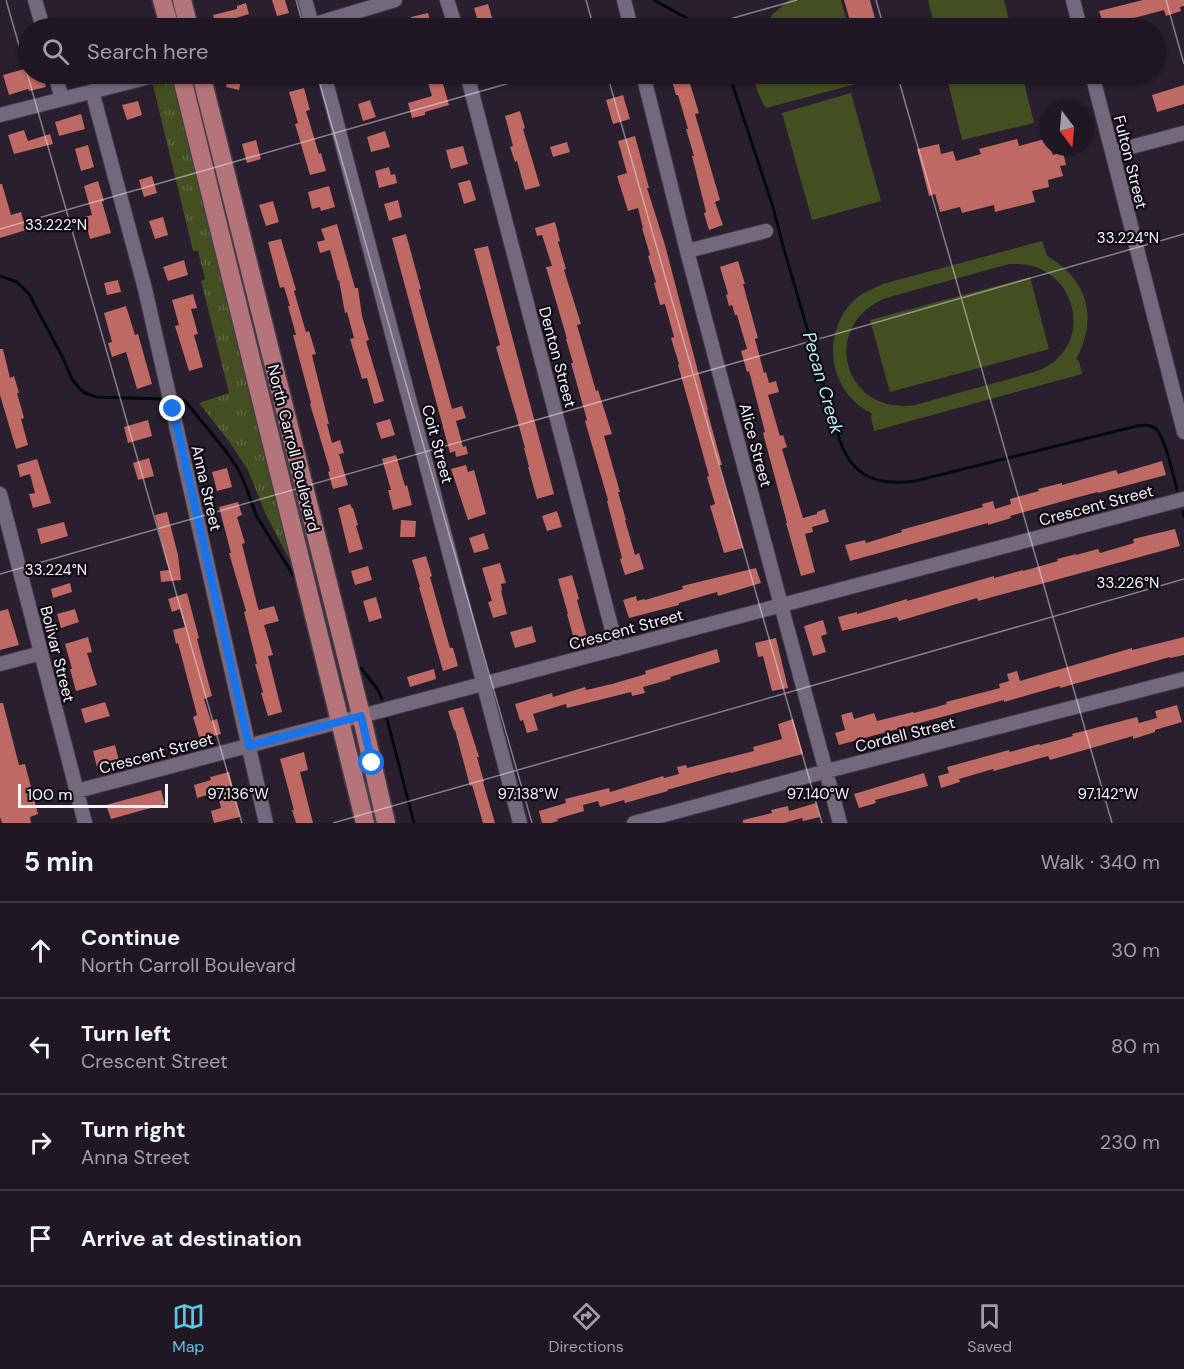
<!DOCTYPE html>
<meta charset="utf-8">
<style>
body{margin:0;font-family:"DM Sans",sans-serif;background:#2c2430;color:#f1f3f6}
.compass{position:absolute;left:1040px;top:102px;width:54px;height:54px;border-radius:50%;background:#1f1723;box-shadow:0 2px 4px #0004;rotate:164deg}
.scale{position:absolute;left:18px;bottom:15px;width:150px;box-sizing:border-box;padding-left:6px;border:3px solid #f8f2fd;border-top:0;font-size:16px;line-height:21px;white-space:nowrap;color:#f8f2fd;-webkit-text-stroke:4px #0f0b12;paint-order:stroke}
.stop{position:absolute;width:18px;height:18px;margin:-14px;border:4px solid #1a73e8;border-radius:50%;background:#fff}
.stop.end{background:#1a73e8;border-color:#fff;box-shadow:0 2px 6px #0008}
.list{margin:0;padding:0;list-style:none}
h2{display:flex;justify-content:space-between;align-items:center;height:78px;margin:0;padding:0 24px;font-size:26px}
h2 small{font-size:20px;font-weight:400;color:#a19fa6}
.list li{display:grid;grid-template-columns:39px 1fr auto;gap:18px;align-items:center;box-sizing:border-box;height:96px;padding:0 24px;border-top:2px solid #3c3641}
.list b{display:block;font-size:22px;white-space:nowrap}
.list p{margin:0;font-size:20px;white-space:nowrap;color:#a19fa6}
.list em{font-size:20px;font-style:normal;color:#a19fa6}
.icon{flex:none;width:33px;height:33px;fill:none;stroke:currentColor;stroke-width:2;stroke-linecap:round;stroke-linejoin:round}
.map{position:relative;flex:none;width:1184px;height:823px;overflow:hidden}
.search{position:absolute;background:#1f1723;box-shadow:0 2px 4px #0004;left:18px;right:18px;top:18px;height:66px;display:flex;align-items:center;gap:15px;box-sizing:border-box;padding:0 21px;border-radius:33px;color:#a19fa6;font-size:22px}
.sheet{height:462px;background:#1f1723}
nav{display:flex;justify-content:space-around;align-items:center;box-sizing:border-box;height:84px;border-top:2px solid #3c3641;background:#1f1723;font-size:16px;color:#a19fa6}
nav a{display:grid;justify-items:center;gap:3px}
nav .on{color:#59c8e4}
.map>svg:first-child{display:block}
</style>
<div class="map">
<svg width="1184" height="823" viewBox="0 0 1184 823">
<defs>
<pattern id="grass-tufts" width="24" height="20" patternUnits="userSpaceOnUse" patternTransform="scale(1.5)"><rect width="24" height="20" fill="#434f21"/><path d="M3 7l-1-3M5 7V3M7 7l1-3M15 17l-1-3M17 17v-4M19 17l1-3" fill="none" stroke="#5f6942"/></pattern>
</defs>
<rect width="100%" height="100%" fill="#291f2f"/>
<path fill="url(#grass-tufts)" d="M168,76l4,1 3,3 117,480 -3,-2 -3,-5 -20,-38 -18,-45 -20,-30 -29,-37 30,-10 -28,-112 4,-2 -7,-28h-5l-41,-170z"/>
<path fill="#434f21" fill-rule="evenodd" d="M789,0h52l8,28h-85l8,-13z
M928,0h76l7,28h-76z
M754,74h107l1,1 -6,9 -90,24c-7,-11 -11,-21 -12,-34z
M946,74h76l12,49 -72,17z
M851,93l30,108 -69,19 -30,-107z
M1042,241l5,15c40,23 52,61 29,103l3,2 3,13 -208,57 -3,-14 1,-3c-10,-6 -19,-12 -25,-21 -23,-30 -17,-77 15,-99 7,-4 14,-7 21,-10zM1009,264c8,0 16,0 23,2 40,10 56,63 26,92 -7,7 -15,11 -24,14l-119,33c-71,11 -97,-79 -29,-107z
M1030,277l19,72 -159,43 -20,-72z"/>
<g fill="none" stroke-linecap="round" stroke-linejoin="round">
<path stroke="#010b0d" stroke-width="3" d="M654,0l50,28
M729,74l44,133 10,39 57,195c13,37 39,45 75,40l222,-55c6,-1 13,-2 19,3 8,7 18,48 21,61
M0,276l17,6 12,12 35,66 8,19 8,10 5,4 11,4 67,2
M181,399l5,3 39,48 13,19 8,18 11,30 38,61
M1183,512l1,4
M361,668l17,22 4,9
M387,719l27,104"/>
</g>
<path fill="#be6964" d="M272,0h13l4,13 -12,3z
M844,0h26l7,26 -11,2h-14z
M1143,0h41v6l-4,1 1,4 -15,5 -2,-6 -60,16 -5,-15z
M246,3l3,11 -13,4 2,7 -11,3h-10l-4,-13 24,-6v-3z
M488,4l5,17 -14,4 -5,-17z
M428,13l4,15h-17l-4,-11z
M28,68v6h14l4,13 -17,4 -1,-2 -19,6 -6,-20z
M229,74l13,1 -3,15 -13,-3z
M670,74h17l12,39 -4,1 25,86 -5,2 8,23 -14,5 -5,-17 2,-1 -14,-56h2l-8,-27h2l-10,-34h-2z
M442,80l7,25 -24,7v3l-13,3 -4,-15 24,-7 -4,-13z
M1184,85v19l-27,8 -5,-17z
M304,88l6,22 -4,1 13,43 2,-1 5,18 -16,4 -15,-51 3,-1 -9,-31z
M623,95l7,24 -17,5 -7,-24z
M370,100l6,17 -13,4 -5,-17z
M138,101l4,14 -15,5 -5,-15z
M520,111l5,17 -2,1 17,57 -15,4 -8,-29 -2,1 -5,-15 3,-1 -8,-30z
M81,114l4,15 -26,7 -4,-14z
M24,130l4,11 22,-7 3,10 -39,10 -6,-19z
M385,131l5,16 -19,5 -4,-15z
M635,136l14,52h-2l18,57 43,165h-1l15,55h-3l10,35h1l13,48 -19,5 -14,-47 5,-2 -8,-27 2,-1 -31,-111 1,-1 -8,-26 3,-1 -9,-33 -5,1 -6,-22 2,-1 -8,-26 2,-1 -8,-27h1l-5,-20 -10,3 -11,-35 10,-3 -9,-32z
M1048,138l1,9h1l3,8 10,-3 3,13 -6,1 3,10 -15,4 1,7 -17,4 3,11 -40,10 -1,-7 -32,8 -2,-6 -20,5 -5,-18 -6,2 -12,-47 22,-5 2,10 12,-3 3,10 25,-7 -2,-5 38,-10 2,7z
M256,140l5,19 -14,4 -5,-19z
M567,142l3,10 -17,5 -3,-10z
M88,145l6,22 -13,4 -6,-22z
M463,146l5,18 -17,5 -5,-19z
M389,167l2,8 4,-1 2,9 -18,5 -4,-17z
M152,176l5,17 -13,4 -5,-17z
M470,180l6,20 -12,4 -6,-21z
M98,181l6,20 -2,1 9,31 -21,6 -6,-22 8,-2 -8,-29z
M0,184h2l9,31 10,-3 5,18 -26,8z
M329,186l6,21 -14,4 -1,-4 -8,2 -4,-17z
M398,200l4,17 -13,4 -5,-17z
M273,201l6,21 -13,4 -7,-21z
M163,217l5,18 -13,4 -6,-18z
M555,222l5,19 -2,1 8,27 -2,1 17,54 -4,1 19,66 2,-1 14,44 -8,2 16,56h-2l8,28h-1l10,35 4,-2 5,16 -19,6 -5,-16 2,-1 -15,-57 1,-1 -23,-79 2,-1 -16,-57h2l-7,-24h1l-21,-72 6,-1 -10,-31 -5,1 -2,-8z
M337,224l18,64h3l4,28 7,24 -3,1 18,60 -10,3 -7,-26 -5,1 -12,-40 4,-1 -7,-26 -2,1 -6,-33 -1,1 -8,-31 -10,3 -3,-11 8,-2 -4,-11z
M406,234l15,55 -2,1 33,119 10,-3 4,12 -10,3 7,26 3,-1 2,8 -12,3 -1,-6 -5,2 -58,-215z
M281,239l15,51 -2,1 12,41 3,-1 7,23 -4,1 17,69h-2l5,19 8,-3 4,13 -5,1 9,31 -15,4 -5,-17 2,-1 -20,-67 1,-1 -18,-68h3l-8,-29h2l-6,-19 -4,1 -12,-46z
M488,246l66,248 -17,5 -9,-32h1l-5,-19h1l-9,-33 -20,-68 4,-2 -26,-96z
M184,260l4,15 -20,6 -5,-14z
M738,261l7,23h-2l15,54 -3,1 9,34 2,-1 3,11 7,-2 3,11 -11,3 12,41 3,-1 4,12 -5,2 21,69 14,-4v-2l8,-3 4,13 -17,5 1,5 -8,2 10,38 -14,4 -15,-53h1l-24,-90 2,-1 -16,-61 -2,1 -6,-21 6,-2 -10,-34h-2l-3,-10 -3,1 -3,-11 2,-1 -8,-27z
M118,280l3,12 -14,3 -3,-12z
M193,294l4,14 -6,1 7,25 -4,1 9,32 -14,4 -14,-45 4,-1 -7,-25z
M126,306l9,29 3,-1 14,50 -15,5 -11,-37 -14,5 -4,-14 4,-1 -8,-29z
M0,349h3l7,29 4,-2 5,17h-2l7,25 -3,1 7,26 -12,4 -16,-54z
M390,419l5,16 -14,4 -5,-16z
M148,420l4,16 -24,7 -4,-16z
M396,455l9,31 2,-1 5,20 -19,5 -5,-20h3l-9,-31z
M149,458l5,18 -16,4 -5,-17z
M37,459l14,44 -18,5 -4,-14 6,-1 -5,-19 -10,3 -3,-12z
M1162,461l4,14 -68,18v-1l-27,7 -61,17 1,2 -23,7v-2l-138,38 -5,-16 20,-5 1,3 36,-11 -1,-2 82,-23 -1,-3 11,-3 2,8 16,-5 -1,-5 29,-8 -1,-2 24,-6v2l54,-15 2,4z
M466,465l2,7 6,-2 12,44 -18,6 -17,-51z
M227,468l5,19 -15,4 -5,-19z
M238,502l4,13 -5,2 8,26 -3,1 16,64 1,2 15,-4 5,15 -15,4 9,30 -5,1 14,56 -14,4 -7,-23 2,-1 -8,-28h2l-13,-52 2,-1 -17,-58h2l-12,-46z
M350,504l2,4h1l5,17 -2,1 7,23 -14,4 -11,-45z
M557,511l5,16 -15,4 -5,-15z
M167,512l11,43 3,25 -20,2 -1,-11 9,-1 -14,-55z
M401,520l15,1 -1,16h-15z
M64,522l4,14 -27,8 -4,-15z
M1175,529l5,17 -202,55 -1,-3 -78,23 -2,-4 -55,14 -4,-14 19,-5v2l50,-15v2l87,-25v2l29,-8v1l35,-10 -1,-2 19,-5v1l22,-6 2,4 34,-10 -1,-4z
M484,533l5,16 -15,4 -5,-15z
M426,556l6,20 -2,1 20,71h3l5,18 -15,5 -24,-84h1l-8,-27z
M500,563l6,20 -5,1 1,6 -1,1 6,23 -14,4 -5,-16 4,-1 -10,-33z
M368,566l4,14 -17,5 -4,-14z
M756,568l5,15 -43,13 -1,-4 -38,11v2l-50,13 -6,-18 13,-4 1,5 7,-2 1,1 38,-11 -1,-3z
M572,575l7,24 -2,1 11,40 -13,3 -8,-29h1l-10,-35z
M70,583l2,9 -19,6 -2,-9z
M187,593l12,45 -2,1 15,57 -8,3 7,22 6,-2 4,15 -21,6 -7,-23 4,-2 -19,-72 -2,1 -3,-14 12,-3 -5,-18 -8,3 -4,-13z
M376,597l6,21 -13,4 -6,-21z
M8,609l11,36 -19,5v-39z
M75,609l4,13 -18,6 -4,-14z
M823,620l4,14 -6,2 5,16 -13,4 -9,-30z
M532,626l4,16 -21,6 -5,-16z
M88,637l4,15 -5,1 10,32 -21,6 -6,-22h2l-7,-25z
M1184,637v18l-14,3v-1l-110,31v-2l-56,16v-2l-165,45 -4,-12 10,-3 -4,-15 11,-3 2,7 20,-6 3,8 36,-9 1,1 33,-9 -1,-2 54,-14 -1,-4 10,-3 -2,-7 10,-3 3,10 112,-33v2z
M776,638l12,50 -16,3 -9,-35 -5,1 -3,-14z
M717,649l3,13 -50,15 1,2 -28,8 2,6 -13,3 -1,-4 -64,16 -1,-4 -33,10 5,16 -11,3 -4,-13 -3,1 -5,-17 37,-11 1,4 32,-10 1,3 26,-6 34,-10 -1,-3z
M434,669l2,10 -26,8 -3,-10z
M105,702l5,14 -25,7 -4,-14z
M0,703h3l16,62 6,-1 13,50 -8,3 1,6h-29l-2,-6z
M1177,705l5,17 -27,8v2l-22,7v-3l-83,24 -2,-4 -54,15 -1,-2 -34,10 1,3 -19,6 -3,-12 11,-3 -2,-6 62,-17 1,2 29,-8 1,1 33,-9 -1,-2 65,-17 2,6 18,-5 -2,-7z
M463,707l16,50h-2l7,25h-1l12,41h-12l-11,-38 -2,1 -15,-56h-1l-6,-19z
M793,719l10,35 -72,19 -1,-1 -63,18 1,1 -43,12 -1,-3 -24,7 -2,-6 -15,4 1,6 -27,8 1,2 -7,2h-9l-3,-12 27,-8 -1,-4 44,-11 1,4 53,-16 1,2 15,-4 -2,-7 9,-2 1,3 67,-17 -1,-4 29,-8 -4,-15z
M115,745l4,16 -22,6 -4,-16z
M304,752l4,18 -8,2 13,51h-17l-4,-13h2l-14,-51z
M229,772l11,45 -26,6 -3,-12 10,-3 -4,-16 -20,6 -3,-13 17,-5 -1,-3z
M924,773l4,13 -53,14 1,3 -17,5 -5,-14z
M161,790l4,14 -54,15 -5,-14z
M816,803l4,14 -17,4 -1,-3 -18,5h-41v-3l29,-7 -1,-3 17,-4 1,5z"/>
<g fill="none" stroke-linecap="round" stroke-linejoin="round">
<g stroke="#443c4a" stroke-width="16">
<path id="minor" d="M35,0l8,28
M305,0l8,28
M447,0l9,28
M624,0l7,28
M1073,0l7,28
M302,28l93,-28
M55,74l7,25
M324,74l196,749
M467,74l150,575
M643,74l44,177 94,354 59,218
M1092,74l92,358
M92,91l53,198 121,534
M0,115l161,-41
M1112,152l72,-19
M687,251l79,-20
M0,494l85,329
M0,664l41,-11
M77,791l1107,-292
M634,823l193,-52 357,-92"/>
</g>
<g stroke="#443c4a" stroke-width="21">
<path id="major" d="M162,0l8,28
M182,0l7,28
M181,74l184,749
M201,74l163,653 22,96"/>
</g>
<use href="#minor" stroke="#74697c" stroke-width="14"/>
<use href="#major" stroke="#b47479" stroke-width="18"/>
</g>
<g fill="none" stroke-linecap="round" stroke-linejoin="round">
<path stroke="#1a73e8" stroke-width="8" d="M173,409l76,337 112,-30 11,47"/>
</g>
<path fill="none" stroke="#f8f2fd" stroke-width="1.5" stroke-opacity="0.45" d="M6,0l236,823M296,0l8,28M586,0l8,28M876,0l8,28M1166,0l18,64M698,28l99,-28M317,74l215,749M607,74l215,749M897,74l215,749M0,229l541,-155M0,574l1184,-340M333,823l851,-244"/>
<g text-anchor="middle" stroke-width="4.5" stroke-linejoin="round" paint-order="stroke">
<g font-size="16" fill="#f8f2fd" stroke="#0f0b12">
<text transform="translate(1131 162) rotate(76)" y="6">Fulton Street</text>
<text transform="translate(558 357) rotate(75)" y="6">Denton Street</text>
<text transform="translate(438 444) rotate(75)" y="6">Coit Street</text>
<text transform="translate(756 445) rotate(75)" y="6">Alice Street</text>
<text transform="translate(294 448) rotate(76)" y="6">North Carroll Boulevard</text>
<text transform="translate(207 488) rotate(77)" y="6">Anna Street</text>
<text transform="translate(1096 505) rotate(-15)" y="6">Crescent Street</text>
<text transform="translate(626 629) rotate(-15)" y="6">Crescent Street</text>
<text transform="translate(58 654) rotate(76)" y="6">Bolivar Street</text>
<text transform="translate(905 734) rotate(-14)" y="6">Cordell Street</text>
<text transform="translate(156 753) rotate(-15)" y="6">Crescent Street</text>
</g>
<g font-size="18" font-style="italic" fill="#baf0f7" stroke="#0f0b12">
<text transform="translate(823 383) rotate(74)" y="6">Pecan Creek</text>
</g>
</g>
<g font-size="15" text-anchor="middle" fill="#f8f2fd" stroke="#0f0b12" stroke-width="4.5" stroke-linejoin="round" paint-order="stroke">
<text x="56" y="230">33.222°N</text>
<text x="1128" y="243">33.224°N</text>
<text x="56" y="575">33.224°N</text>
<text x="1128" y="588">33.226°N</text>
<text x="238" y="799">97.136°W</text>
<text x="528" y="799">97.138°W</text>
<text x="818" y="799">97.140°W</text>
<text x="1108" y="799">97.142°W</text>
</g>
</svg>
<svg class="compass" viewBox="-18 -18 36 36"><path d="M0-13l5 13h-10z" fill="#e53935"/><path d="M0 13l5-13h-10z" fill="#a19fa6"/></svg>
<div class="scale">100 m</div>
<div class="stop" style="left:372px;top:763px"></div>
<div class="stop end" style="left:173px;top:409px"></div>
<div class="search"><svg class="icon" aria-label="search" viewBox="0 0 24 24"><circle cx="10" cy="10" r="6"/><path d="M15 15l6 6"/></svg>Search here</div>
</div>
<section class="sheet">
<h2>5 min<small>Walk · 340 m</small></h2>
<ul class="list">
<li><svg class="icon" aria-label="ahead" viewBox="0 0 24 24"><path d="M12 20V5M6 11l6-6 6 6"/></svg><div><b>Continue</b><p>North Carroll Boulevard</p></div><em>30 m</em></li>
<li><svg class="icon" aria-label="left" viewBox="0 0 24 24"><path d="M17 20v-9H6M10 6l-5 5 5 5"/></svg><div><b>Turn left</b><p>Crescent Street</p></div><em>80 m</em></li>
<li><svg class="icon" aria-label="right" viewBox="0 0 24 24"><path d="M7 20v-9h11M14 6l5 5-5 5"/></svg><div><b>Turn right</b><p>Anna Street</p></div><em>230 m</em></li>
<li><svg class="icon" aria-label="arrive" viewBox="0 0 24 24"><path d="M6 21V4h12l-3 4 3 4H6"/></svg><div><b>Arrive at destination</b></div></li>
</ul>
</section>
<nav>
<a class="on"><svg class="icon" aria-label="map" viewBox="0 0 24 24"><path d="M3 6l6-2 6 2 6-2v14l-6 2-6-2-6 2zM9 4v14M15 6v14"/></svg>Map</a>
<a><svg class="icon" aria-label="directions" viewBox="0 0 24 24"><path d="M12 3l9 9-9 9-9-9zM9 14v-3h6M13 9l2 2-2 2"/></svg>Directions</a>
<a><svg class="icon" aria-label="saved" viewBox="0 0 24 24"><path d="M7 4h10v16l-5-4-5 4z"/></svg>Saved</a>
</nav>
